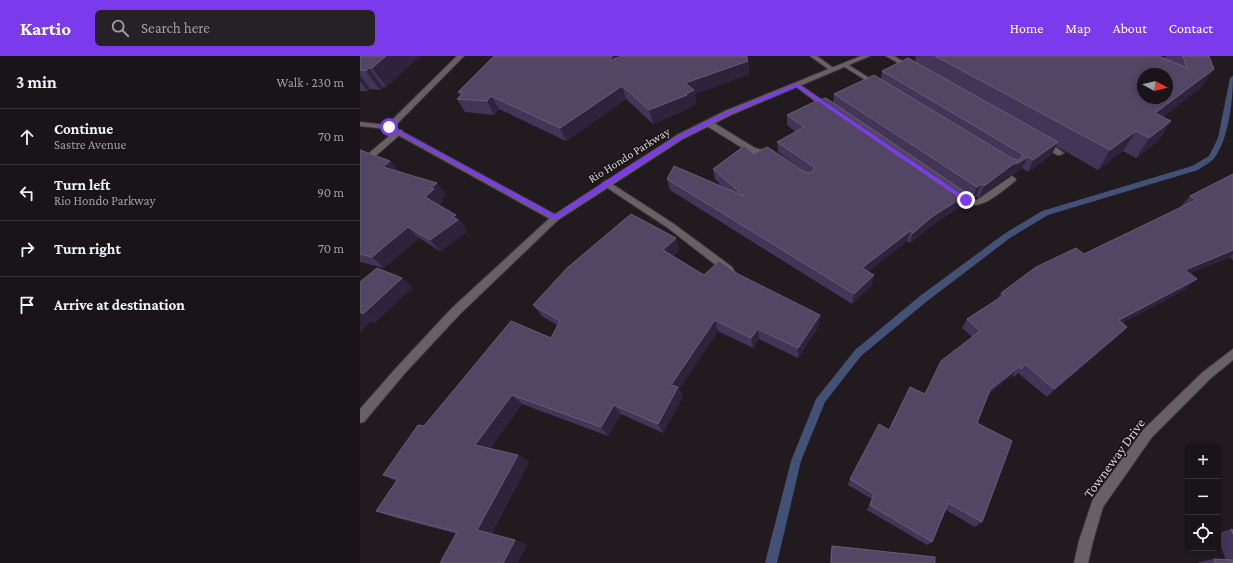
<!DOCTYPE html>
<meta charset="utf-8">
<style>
body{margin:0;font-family:"Crimson Pro",serif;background:#262124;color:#f1f3f6}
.controls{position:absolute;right:12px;bottom:12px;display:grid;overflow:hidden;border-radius:6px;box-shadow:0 2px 6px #0003}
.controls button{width:36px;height:36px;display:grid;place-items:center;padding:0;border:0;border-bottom:1px solid #373336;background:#191417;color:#f1f3f6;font:20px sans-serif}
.compass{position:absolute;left:777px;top:12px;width:36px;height:36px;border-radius:50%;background:#191417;box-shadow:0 2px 6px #0003;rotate:98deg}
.stop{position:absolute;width:12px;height:12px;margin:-9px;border:3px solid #7c3aed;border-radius:50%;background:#fff}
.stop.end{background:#7c3aed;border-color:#fff;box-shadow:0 1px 4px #0008}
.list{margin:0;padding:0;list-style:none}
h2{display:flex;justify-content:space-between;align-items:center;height:52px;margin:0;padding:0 16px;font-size:17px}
h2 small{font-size:13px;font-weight:400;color:#9f9ea1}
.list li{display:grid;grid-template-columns:26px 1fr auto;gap:12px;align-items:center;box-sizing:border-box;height:56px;padding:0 16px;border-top:1px solid #373336}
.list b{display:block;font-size:15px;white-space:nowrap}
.list p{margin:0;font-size:13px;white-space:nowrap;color:#9f9ea1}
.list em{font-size:13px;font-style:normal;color:#9f9ea1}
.icon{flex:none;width:22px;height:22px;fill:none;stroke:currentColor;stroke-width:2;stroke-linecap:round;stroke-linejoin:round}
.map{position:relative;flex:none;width:873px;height:507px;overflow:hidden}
header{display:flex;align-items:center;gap:24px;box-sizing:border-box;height:56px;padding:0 20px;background:#7c3aed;color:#fff}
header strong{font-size:19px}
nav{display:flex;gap:22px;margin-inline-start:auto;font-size:14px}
.search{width:280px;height:36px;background:#262124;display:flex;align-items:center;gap:10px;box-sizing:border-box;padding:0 14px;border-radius:6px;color:#9f9ea1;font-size:15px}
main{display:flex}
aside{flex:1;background:#191417}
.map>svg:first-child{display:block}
</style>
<header>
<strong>Kartio</strong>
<div class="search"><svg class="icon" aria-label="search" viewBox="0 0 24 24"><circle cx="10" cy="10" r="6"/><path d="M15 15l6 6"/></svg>Search here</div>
<nav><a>Home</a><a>Map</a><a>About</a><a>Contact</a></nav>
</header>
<main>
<aside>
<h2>3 min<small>Walk · 230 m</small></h2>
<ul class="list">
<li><svg class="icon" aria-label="ahead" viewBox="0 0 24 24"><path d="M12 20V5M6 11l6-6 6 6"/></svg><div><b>Continue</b><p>Sastre Avenue</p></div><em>70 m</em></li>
<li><svg class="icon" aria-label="left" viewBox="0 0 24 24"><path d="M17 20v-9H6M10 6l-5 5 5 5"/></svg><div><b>Turn left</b><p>Rio Hondo Parkway</p></div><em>90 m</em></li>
<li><svg class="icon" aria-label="right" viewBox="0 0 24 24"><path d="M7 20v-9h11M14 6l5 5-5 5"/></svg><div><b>Turn right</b></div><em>70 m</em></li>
<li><svg class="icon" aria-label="arrive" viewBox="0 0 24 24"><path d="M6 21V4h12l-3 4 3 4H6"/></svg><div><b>Arrive at destination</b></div></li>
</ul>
</aside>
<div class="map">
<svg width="873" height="507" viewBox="0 0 873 507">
<rect width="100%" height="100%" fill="#211b1f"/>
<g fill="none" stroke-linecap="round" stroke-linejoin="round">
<path fill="#445177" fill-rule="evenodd" d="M873,20c0,23 -4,62 -18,81 -3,5 -12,9 -17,13l-150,45 -38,23 -84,64 -65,54 -36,46 -24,59 -24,102h-12l26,-102 25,-62 39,-49 65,-54 84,-62 38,-23 150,-45 17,-10 9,-18 12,-60z"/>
<g stroke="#3c373a" stroke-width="2">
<path id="lane" d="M450,0h7l19,14 -5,1z
M526,0h8l21,13 -5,1z
M483,8h4l33,21 -5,1 -32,-20z
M435,28h4l35,24 -4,2h-3l-32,-24z
M345,65h6l44,27 20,5 1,2 -4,2 -23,-5 -44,-27z
M36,74h6l1,2 -40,35 -3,1v-7z
M681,85h6l17,12 -4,2h-3l-16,-10z
M652,120l4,3 -1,2c-20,16 -43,39 -65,11l4,-3 18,10 5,1z
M246,124l68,44 58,43 2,3 -2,3h-6l-58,-45 -65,-43 -1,-2z"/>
</g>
<g stroke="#3c373a" stroke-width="2">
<path id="street" d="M97,0h7l-70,71 164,89 1,2 -1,2h-6l-165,-91 -27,-3v-4l27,3z
M873,293v11l-22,18 -59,59 -49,70 -10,34 -5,22h-14l5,-22 14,-42 51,-70 59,-57z"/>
</g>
<g stroke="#3c373a" stroke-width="2">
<path id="secondary" d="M501,0h9l-139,59 -48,24 -125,81 -98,94 -55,59 -41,49 -4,1v-14l37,-42 55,-59 100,-92 125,-81 48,-24z"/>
</g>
<use href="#lane" fill="#686065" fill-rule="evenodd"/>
<use href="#street" fill="#686065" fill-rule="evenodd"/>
<use href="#secondary" fill="#686065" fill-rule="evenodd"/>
</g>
<path fill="#433557" d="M0,0h60l-34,31h-3l-3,3 -10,-1 -2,2h-8z
M556,0h243l7,3 -1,-3h44l5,13 -14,19 -37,29 8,4 -13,20 -22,17 -13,-7 -25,19 -42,-24 -4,8 -24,18 -6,-4 -9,7 -5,1 -29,22 -3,-2 -3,2 -6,-3 -3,9 -34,23 -20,16 -3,-2 -39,31 4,13 -20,19 -182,-114 -3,-11 57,9 -9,-9 -2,-10 41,-15 50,17 -26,-19 -1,-10 19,-10 -9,-7v-10l46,-12 1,-9 47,-15 1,-8 33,-9z
M388,2l1,16 -54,20 1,10 -6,3v1l-37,16 -27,-25 -60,42 -67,-32 -5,6 -29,-3 -8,-13 3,-4 -2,-3z
M0,94l30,11 8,10 48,24 -5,4 2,2 -4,4 26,21 -2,1 4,5 -27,19 -21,-13 -35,30 -24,-6z
M873,118v86l-3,-3 -40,16 -4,16 -64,34 5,4 -9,9 -71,61 -29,-24 -4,4 -2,-2 -24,20 -11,28 5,99 -7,5 -29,-17 -14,32 -5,3 -60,-35 5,-11 -24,-14 2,-6 39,-49 36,-36 47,-57 -10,-9 5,-9 30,-19 4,-7 83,-39 98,-47 -1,-1 9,-10z
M319,194l-6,6 31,19 34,-1 81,52 -21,32 -39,-19 -6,9 -35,-17 -39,58 4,8 -20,36 -42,-19 -13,22 -86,-32 -32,44 28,7 11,7 -38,72 24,6 12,5 -70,-11 -64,-17 -17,-6 20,-30 -13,-6 41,-49 127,-88 7,-12 -16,-10 -9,-11z
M42,222l10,10 -38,35 -3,-2 -11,11v-50z
M871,473l2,1v33h-34l-1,-1 16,-3 12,1 -8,-20v-7z
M472,490l103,17h-105l1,-13z"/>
<path fill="#2f233b" d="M26,0h34l-34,31 -14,-19z
M252,0h13l-16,5z
M388,2l1,16 -54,20 1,10 -6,3v1l-37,16 -4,-14 36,-27z
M9,12l14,19 -3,3 -14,-19z
M854,13l-14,19 -58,45 13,-20z
M0,19l10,14 -2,2 -8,-10z
M262,30l4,13 -60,42 -6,-13z
M131,40l8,13 -5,6 -7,-14z
M811,65l-13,20 -22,17 13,-20z
M776,75l-13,20 -25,19 12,-20z
M698,86l-6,12 -24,18 5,-12z
M668,101l-6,11 -9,7 -5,1 -29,22 5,-12 29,-22z
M30,105l10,12 -17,-6z
M77,127l9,12 -5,4 2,2 -9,7 -9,-11 6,-9z
M621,128l-5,12 -3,2 4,-11z
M608,138l-4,10 -34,23 -20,16 3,-10 20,-17z
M96,159l9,11 -2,1 4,5 -27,19 -10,-11 22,-23z
M48,171l11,11 -35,30 -12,-11z
M550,175l-3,10 -46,37 1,-10z
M316,182l3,12 -12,12 -4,-12z
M873,194v4l-3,3 -55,22 10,-9z
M514,219l-2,10 -20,19 2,-10z
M42,222l10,10 -38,35 -11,-9z
M837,223l-11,10 -76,40 9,-9z
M0,256l11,9 -11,11z
M460,259l-1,11 -21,32v-10z
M355,264l3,11 -39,58 4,8 -20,36 -5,-9 13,-39z
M767,271l-9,9 -71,61 7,-8z
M398,273l1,10 -6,9 -2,-10z
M659,311l-7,8 -28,23 6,-8z
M152,339l10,9 -35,49 -12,-8z
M254,349l7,9 -13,22 -7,-9z
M158,399l11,7 -39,73 -13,-5z
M155,484l12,5 -9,18h-15z"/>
<path fill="#534664" stroke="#685c76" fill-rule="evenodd" d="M0,0h26l-14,12h-3l-3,3 -6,-1z
M134,0h118l-3,5 13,-5h124l2,2 -2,1 2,2 -63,22 9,7 -8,4 1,1 -38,15 -27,-24 -62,42 -69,-32 -4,5 -30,-2 6,-6 -5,-1z
M575,0h224l28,12 -4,-12h26l5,13 -59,44 16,8 -22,17 -13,-7 -26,19zM783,18h24v24h-24z
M548,2l150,84 -25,18 -5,-3 -10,6 -5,1 -29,22 -3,-2 -4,3 -3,-2 -140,-91 40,-19 139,84 5,1 4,-3v-3l-140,-83z
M466,42l142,96 -35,22 -20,17 -3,-2 -48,37 12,7 -20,19 -187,-115 7,-13 70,30 -31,-27 31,-23 10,8 13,-7 2,1 36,24 5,1 4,-3v-3l-37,-25 27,-15 -17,-12 27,-13z
M0,94l30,11 -7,6 54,16 -6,5 3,1 -9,8 31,18 -4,2 6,3 -28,20 -22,-13 -36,30 -12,-3z
M873,118v76l-48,20 12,9 -78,41 8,7 -73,62 -29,-25 -4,5 -2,-2 -29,23 -13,33 35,18 -30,81 -34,-19 -16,39 -62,-37 4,-11 -24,-15 29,-55 10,6 21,-43 15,7 16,-33 39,-30 -13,-12 37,-24 -3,-2 35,-26 40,-19 8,6 112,-54 -6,-4z
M271,158l45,24 -13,12 41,25 15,-14 19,13 82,41 -22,33 -40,-19 -7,9 -36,-18 -44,65 7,2 -20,37 -44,-19 -13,22 -89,-32 -37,50 43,10 -41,75 38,10 -12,23h-63l17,-31 -81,-21 22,-32 -15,-4 35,-50 6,1 87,-105 40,17 9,-17 -27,-16 34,-37z
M17,212l25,10 -39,36 -3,-2v-30z
M871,473l2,1v4z
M472,490l103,11v6h-104z
M854,503l19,1v3h-18z"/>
<path fill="#7c3aed" d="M435,28h3l170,115v2h-4l-167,-114 -68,27 -47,24 -127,82 -168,-93 4,-1 164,89c40,-27 81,-55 123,-79 37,-21 78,-36 117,-52z"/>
<g text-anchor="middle" stroke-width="3" stroke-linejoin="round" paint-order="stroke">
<g font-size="12" fill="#d8d4d7" stroke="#181216">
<text transform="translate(269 99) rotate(-32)" y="4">Rio Hondo Parkway</text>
</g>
<g font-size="14" fill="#d8d4d7" stroke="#181216">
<text transform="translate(754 402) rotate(-54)" y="5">Towneway Drive</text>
</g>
</g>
</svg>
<div class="controls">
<button>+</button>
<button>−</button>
<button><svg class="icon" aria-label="locate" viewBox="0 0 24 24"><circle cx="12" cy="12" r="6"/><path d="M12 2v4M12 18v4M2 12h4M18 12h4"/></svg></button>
</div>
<svg class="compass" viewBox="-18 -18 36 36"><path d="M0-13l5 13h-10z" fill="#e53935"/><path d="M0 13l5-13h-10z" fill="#9f9ea1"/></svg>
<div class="stop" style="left:29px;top:71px"></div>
<div class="stop end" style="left:606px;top:144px"></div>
</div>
</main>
